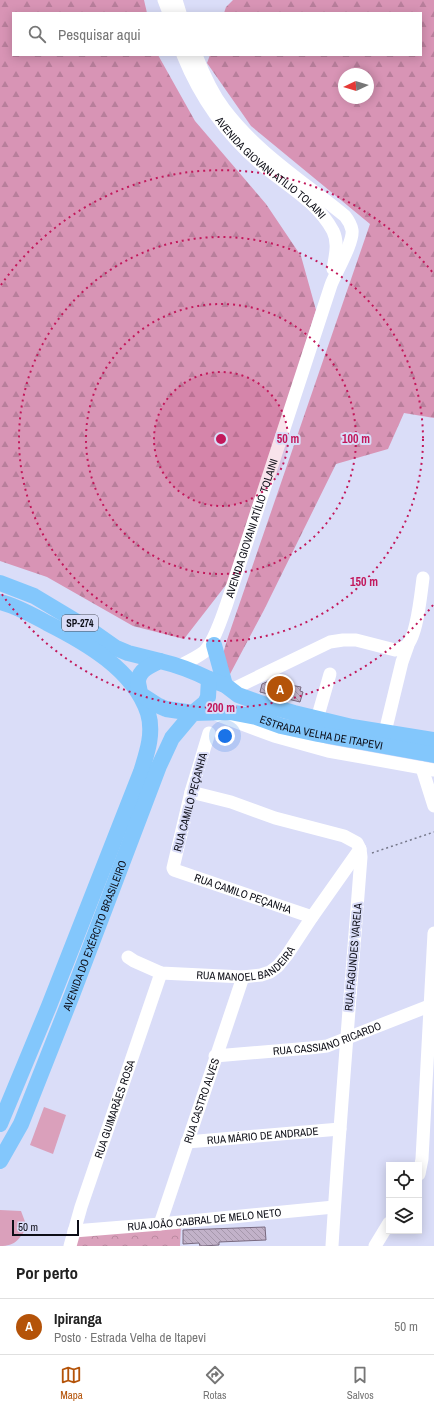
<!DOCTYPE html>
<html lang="pt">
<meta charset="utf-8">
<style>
body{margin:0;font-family:"Archivo Narrow",sans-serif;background:#f2f2f2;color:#222}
.controls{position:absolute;right:12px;bottom:12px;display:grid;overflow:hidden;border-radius:0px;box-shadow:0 2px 10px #0003}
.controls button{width:36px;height:36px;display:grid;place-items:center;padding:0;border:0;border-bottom:1px solid #e0e0e0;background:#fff;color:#222;font:20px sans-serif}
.compass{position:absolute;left:338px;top:68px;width:36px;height:36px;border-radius:50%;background:#fff;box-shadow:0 2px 10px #0003;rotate:266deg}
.scale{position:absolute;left:12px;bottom:10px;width:67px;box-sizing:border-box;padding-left:4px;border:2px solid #0d0e17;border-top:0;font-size:11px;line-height:14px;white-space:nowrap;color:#0d0e17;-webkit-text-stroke:3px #daddf8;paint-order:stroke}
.you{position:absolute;left:225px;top:736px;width:14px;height:14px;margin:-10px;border:3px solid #fff;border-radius:50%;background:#1a73e8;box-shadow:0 0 0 6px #1a73e833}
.badge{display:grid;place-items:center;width:26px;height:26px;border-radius:50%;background:#b45309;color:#fff;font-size:13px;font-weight:700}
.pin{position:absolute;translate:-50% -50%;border:2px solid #fff;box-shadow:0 1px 4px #0006}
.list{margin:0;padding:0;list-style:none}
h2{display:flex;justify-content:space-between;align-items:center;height:52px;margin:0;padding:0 16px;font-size:17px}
h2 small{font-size:13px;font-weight:400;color:#767676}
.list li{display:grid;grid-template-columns:26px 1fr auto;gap:12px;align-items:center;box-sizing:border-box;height:56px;padding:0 16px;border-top:1px solid #e0e0e0}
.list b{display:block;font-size:15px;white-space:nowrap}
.list p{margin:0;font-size:13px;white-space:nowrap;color:#767676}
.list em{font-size:13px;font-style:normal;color:#767676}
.icon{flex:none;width:22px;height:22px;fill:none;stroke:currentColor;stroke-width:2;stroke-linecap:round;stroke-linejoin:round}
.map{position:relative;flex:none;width:434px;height:1246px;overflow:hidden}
.search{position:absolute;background:#fff;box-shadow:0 2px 10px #0003;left:12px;right:12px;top:12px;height:44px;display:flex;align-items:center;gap:10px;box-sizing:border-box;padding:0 14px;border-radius:0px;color:#767676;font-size:15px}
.sheet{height:108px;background:#fff}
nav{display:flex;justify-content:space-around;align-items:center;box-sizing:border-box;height:56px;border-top:1px solid #e0e0e0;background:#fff;font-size:11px;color:#767676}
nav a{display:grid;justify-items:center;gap:2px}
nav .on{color:#b45309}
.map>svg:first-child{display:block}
</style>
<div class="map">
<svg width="434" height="1246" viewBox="0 0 434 1246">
<defs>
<pattern id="forest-firs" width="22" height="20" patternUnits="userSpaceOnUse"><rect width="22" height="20" fill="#d894b5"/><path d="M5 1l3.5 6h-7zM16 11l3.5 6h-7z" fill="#b87e9b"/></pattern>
<pattern id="park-crowns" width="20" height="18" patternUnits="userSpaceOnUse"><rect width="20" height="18" fill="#daa0bb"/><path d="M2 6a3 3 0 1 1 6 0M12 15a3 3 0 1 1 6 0" fill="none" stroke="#ba89a0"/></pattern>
<pattern id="building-back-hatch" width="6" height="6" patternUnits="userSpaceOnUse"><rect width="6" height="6" fill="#c2b2c9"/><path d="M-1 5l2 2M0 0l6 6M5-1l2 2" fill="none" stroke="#a698ac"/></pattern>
</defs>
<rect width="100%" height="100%" fill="#daddf8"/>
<path fill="url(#forest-firs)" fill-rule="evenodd" d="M0,0h144l3,13h-134v42h145l37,66 71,83 35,52 15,54 -46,147 -41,124 -45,58 -51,-13 -86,-49 -47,-16z
M233,0h201v418l-30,-5 -16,36 -52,15 -72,146 -35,66 -6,-22 4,-14 143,-416 -119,-98 -44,-63 3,-8h211v-42h-197l2,-6zM344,74h24v24h-24z"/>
<path fill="url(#park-crowns)" d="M181,1226l-1,20h-105l2,-8 5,-5z"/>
<path fill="#daa0bb" d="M44,1107l22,8 -13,39 -23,-9z
M0,1210l21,1 6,16c-8,12 -11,19 -27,19z"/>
<path fill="url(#building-back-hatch)" stroke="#78697f" d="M269,681l32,6 -1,4 3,1 -3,10 -40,-10 2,-8z
M265,1227l1,13 -47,2v3l-16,1h-3l-1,-3 -16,1v-14z"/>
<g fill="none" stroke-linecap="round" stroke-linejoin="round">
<path stroke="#757789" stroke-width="1.5" stroke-dasharray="2 3" stroke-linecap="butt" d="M372,853l62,-21"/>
<g stroke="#fff" stroke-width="13">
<path d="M164,0l5,13"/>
<path d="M176,0l4,13"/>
<path id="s1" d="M183,55c17,42 43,79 77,108 24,21 57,38 73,68 6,12 2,26 0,38"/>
<path id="s2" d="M179,666c8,-4 17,-8 25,-14 10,-10 17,-32 22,-46l105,-321c5,-13 23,-43 21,-55 -1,-5 -3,-9 -7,-14 -41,-34 -88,-63 -121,-107 -12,-16 -21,-36 -28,-54"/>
<path d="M231,690l99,-48 13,-2h13l39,10c4,-1 9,-2 12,-5 10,-9 14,-52 16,-67"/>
<path d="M218,715l56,21 54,15 106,19"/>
<path d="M317,719l13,-45"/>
<path d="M385,732l17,-70 6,-17"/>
<path id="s3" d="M209,733l-18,59 -18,76 1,2 138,47"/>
<path d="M422,768l12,38"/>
<path d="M191,792l40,10 44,16 69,18 13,7 3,6 1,8c-10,130 -21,259 -29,389"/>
<path id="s4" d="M128,957l6,4 27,12 82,4 18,-2 9,-3 8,-6 9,-11 25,-38 48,-68"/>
<path id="s5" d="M215,1056l95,-8 17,-2 102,-40h5"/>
<path id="s6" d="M187,1142l153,-13"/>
<path d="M419,1174l3,-15 12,-226"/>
<path id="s7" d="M160,1224l83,-247"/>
<path id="s8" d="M74,1231l86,-7 174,-17"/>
<path id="s9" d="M70,1246l11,-39 80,-234"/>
<path d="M375,1246l14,-23"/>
</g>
<g stroke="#83c7fc" stroke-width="16">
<path d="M0,583l34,13 55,33 27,19 12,5 32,8"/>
<path d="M0,602c17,4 32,13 47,21 38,19 87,47 101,90 6,20 -1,40 -7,59l-92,234 -49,118"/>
<path d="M214,645l11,40"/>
<path d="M209,679l16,6 13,10 28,10 28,8 58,14 82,13"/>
<path id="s10" d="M0,1161l21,-37 51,-129 87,-229 13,-28 21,-25 12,-10 3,-6 1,-18c-16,-8 -32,-14 -49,-18 -9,4 -21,9 -22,20 0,4 2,9 2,13l17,11 9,4 27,4 37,-1 26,5 25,9 37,8 116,21"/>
</g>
</g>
<circle cx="221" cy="439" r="67" fill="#c2185b" fill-opacity=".12"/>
<g fill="none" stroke="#c2185b" stroke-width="2" stroke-dasharray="2 4">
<circle cx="221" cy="439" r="67"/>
<circle cx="221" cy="439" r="135"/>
<circle cx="221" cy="439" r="202"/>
<path d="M433 605A269 269 0 0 1 1 593M1 285A269 269 0 0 1 433 273"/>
</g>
<g text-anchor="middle" stroke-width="4" stroke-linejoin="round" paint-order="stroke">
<rect fill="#daddf8" stroke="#4a4c5a" stroke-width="1" x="62" y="615" width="36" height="16" rx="3"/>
<g font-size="10" font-weight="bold" fill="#0d0e17">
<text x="80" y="627">SP-274</text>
</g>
<g font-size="11" fill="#0d0e17" stroke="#daddf8">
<text dy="4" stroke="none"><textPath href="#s1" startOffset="145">AVENIDA GIOVANI ATÍLIO TOLAINI</textPath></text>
<text dy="4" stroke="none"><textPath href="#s2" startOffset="162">AVENIDA GIOVANI ATÍLIO TOLAINI</textPath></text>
<text dy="4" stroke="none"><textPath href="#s10" startOffset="815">ESTRADA VELHA DE ITAPEVI</textPath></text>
<text transform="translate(190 802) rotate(-75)" y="4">RUA CAMILO PEÇANHA</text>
<text dy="4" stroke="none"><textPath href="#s3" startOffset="215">RUA CAMILO PEÇANHA</textPath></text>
<text dy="4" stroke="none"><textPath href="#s10" startOffset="245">AVENIDA DO EXÉRCITO BRASILEIRO</textPath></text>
<text transform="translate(353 957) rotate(-85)" y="4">RUA FAGUNDES VARELA</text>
<text dy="4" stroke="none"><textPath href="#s4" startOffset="126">RUA MANOEL BANDEIRA</textPath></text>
<text dy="4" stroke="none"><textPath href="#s5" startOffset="114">RUA CASSIANO RICARDO</textPath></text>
<text dy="4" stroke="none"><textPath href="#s7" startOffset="130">RUA CASTRO ALVES</textPath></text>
<text dy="4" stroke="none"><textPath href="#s9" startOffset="144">RUA GUIMARÃES ROSA</textPath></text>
<text dy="4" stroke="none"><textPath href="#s6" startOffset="76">RUA MÁRIO DE ANDRADE</textPath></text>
<text dy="4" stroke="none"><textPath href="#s8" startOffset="131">RUA JOÃO CABRAL DE MELO NETO</textPath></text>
</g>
</g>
<circle cx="221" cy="439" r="6" fill="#c2185b" stroke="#daddf8" stroke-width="2"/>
<g font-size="12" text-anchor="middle" font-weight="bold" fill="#c2185b" stroke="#daddf8" stroke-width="4" stroke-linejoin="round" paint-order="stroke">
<text x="288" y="443">50 m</text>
<text x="356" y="443">100 m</text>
<text x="364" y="586">150 m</text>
<text x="221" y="712">200 m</text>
</g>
</svg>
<div class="controls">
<button><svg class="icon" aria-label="locate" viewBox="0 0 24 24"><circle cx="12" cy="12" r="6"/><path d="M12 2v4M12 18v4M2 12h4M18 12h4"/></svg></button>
<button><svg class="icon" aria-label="layers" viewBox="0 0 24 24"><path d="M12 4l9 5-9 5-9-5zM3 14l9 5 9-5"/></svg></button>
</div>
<svg class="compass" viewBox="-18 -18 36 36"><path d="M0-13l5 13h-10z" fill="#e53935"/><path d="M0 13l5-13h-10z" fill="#767676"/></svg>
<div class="scale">50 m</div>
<div class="you"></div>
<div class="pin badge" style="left:280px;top:689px">A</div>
<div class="search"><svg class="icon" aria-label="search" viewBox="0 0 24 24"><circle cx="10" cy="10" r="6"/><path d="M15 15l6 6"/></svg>Pesquisar aqui</div>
</div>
<section class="sheet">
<h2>Por perto<small></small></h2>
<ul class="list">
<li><span class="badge">A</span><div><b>Ipiranga</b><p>Posto · Estrada Velha de Itapevi</p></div><em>50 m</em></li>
</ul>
</section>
<nav>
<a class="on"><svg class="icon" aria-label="map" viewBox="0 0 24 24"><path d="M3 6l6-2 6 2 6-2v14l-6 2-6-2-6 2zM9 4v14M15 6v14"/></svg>Mapa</a>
<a><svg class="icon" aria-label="directions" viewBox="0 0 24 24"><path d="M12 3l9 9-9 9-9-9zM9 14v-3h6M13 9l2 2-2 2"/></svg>Rotas</a>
<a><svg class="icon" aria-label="saved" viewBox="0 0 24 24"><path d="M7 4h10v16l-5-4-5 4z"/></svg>Salvos</a>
</nav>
